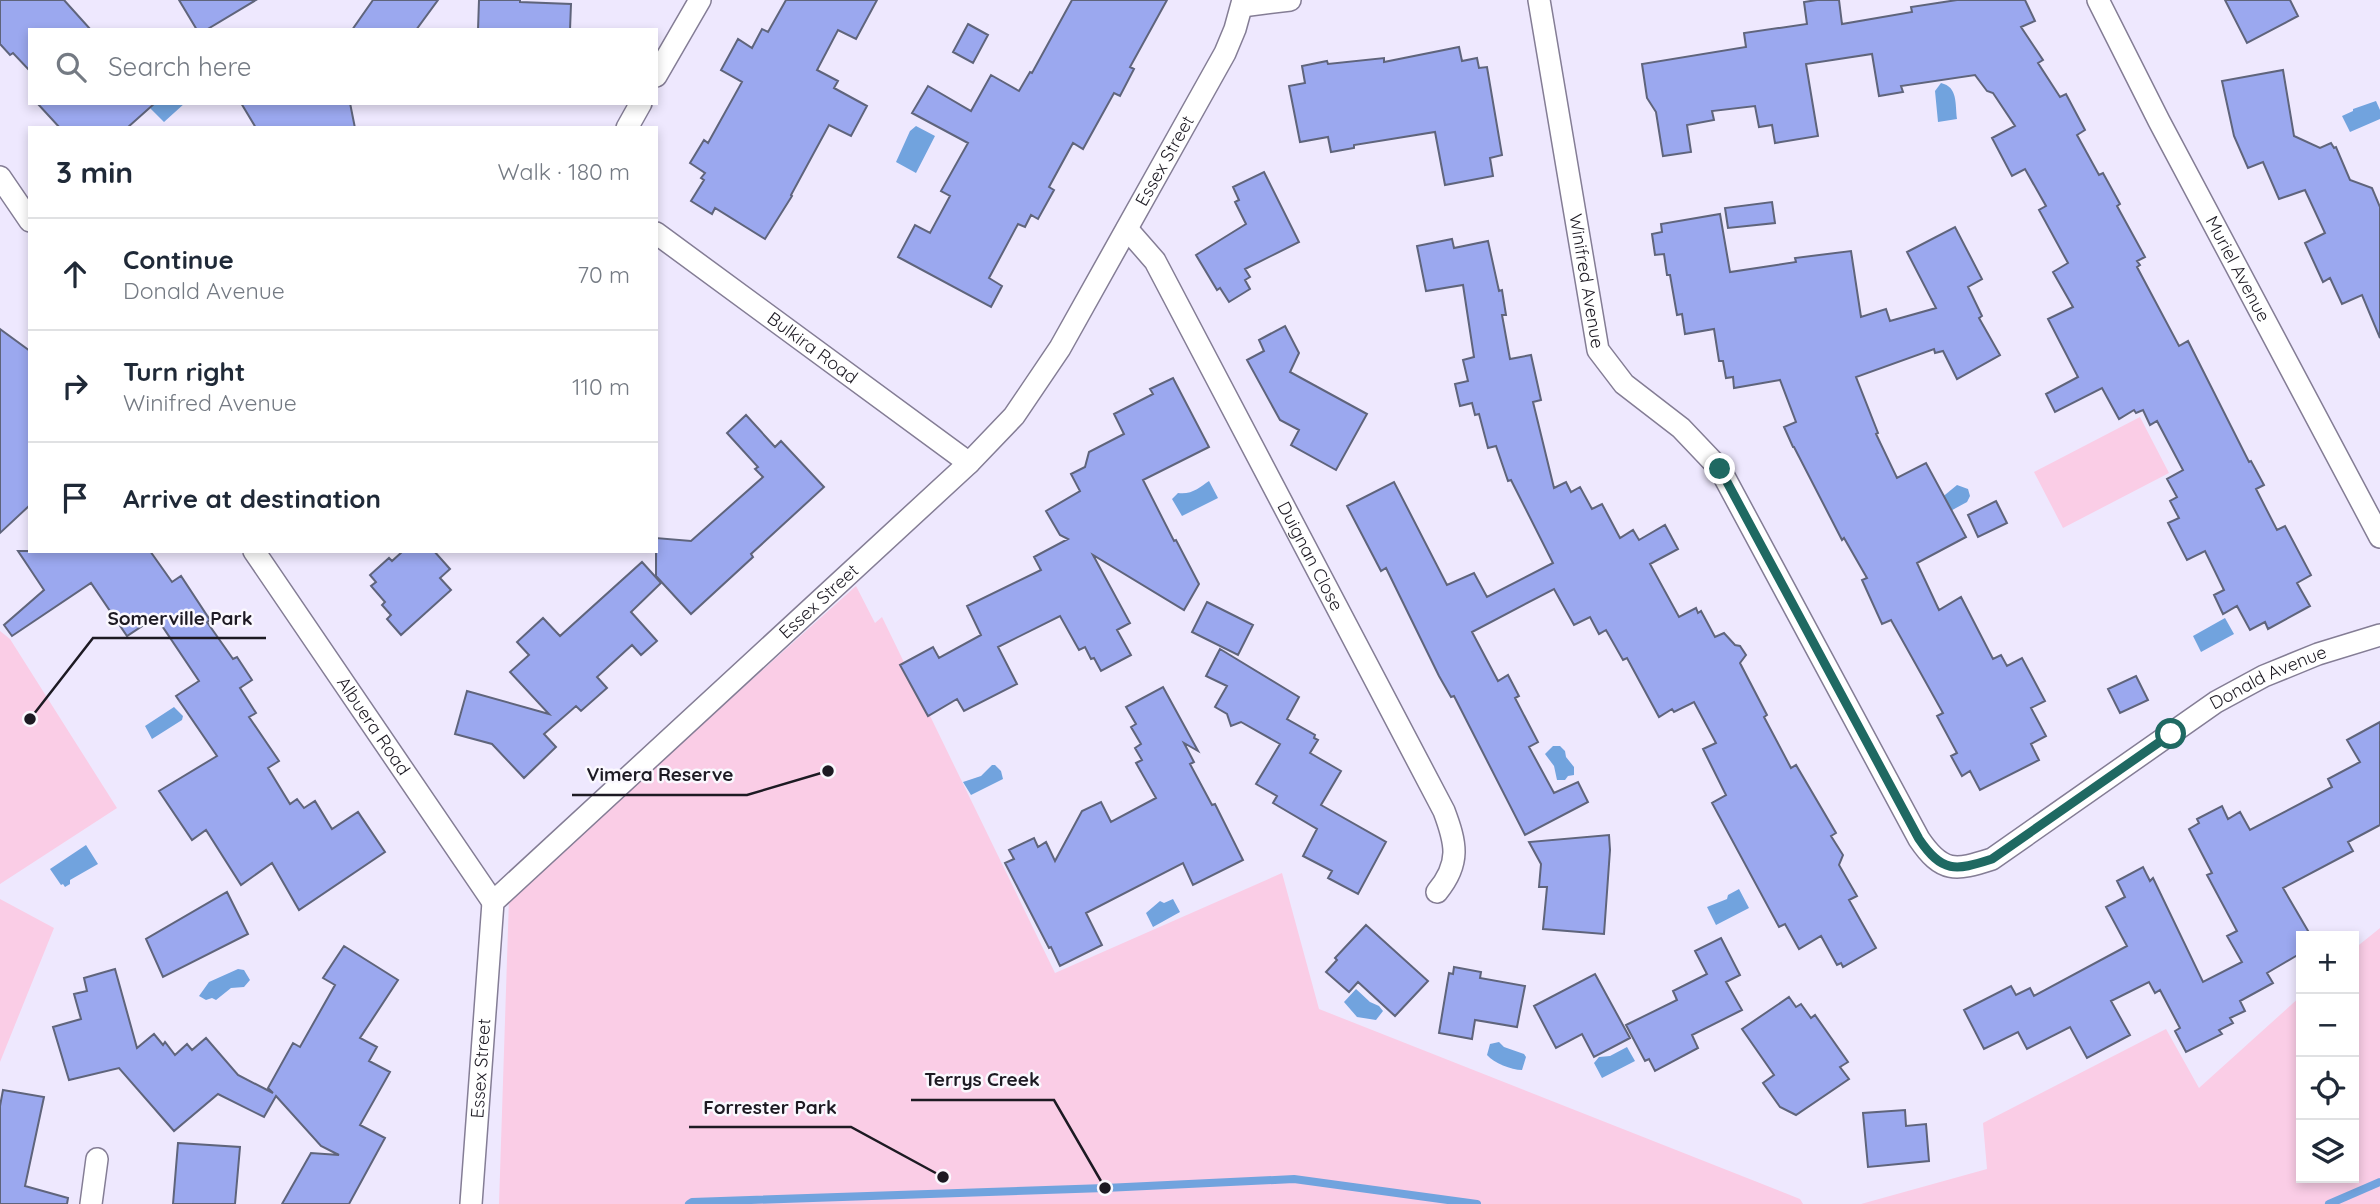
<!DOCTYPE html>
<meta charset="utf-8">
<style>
body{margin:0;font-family:Quicksand,sans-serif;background:#f6f6f7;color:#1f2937}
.controls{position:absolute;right:21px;bottom:21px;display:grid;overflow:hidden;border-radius:0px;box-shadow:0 4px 10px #0003}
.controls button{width:63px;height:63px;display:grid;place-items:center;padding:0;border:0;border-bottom:2px solid #e0e1e3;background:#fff;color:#1f2937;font:35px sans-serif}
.stop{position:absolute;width:21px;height:21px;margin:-16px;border:5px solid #1f6962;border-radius:50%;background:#fff}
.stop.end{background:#1f6962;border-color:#fff;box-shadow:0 2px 7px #0008}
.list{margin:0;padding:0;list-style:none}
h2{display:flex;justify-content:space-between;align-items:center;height:91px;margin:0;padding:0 28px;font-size:30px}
h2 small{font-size:23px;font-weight:400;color:#747a83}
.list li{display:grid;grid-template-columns:46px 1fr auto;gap:21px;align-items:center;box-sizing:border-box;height:112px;padding:0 28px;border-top:2px solid #e0e1e3}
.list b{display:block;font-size:26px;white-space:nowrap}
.list p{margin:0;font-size:23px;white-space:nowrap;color:#747a83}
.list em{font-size:23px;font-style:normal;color:#747a83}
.icon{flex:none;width:38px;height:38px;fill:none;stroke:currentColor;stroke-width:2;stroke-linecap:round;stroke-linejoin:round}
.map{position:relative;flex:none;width:2380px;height:1204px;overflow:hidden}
.search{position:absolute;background:#fff;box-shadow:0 4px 10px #0003;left:28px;top:28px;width:630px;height:77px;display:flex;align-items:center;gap:18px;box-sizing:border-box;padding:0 24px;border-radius:0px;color:#747a83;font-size:26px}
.panel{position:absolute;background:#fff;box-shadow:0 4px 10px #0003;left:28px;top:126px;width:630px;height:427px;border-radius:0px}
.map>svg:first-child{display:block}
</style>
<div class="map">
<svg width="2380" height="1204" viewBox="0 0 2380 1204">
<rect width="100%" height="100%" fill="#eee8fe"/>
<path fill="#facde6" d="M2140,417l29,56 -106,55 -29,-56z
M856,586l19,37 7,-6 173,356 227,-100 37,136 481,190 3,5h-1304l10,-306z
M0,631l10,8 107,169 -117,76z
M0,899l54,29 -54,134z
M2380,928v276h-519l126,-35 -4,-46 183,-94 33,59 102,-92v182h53v-229z"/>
<path fill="#71a3de" d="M1941,83c17,4 14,20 16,36l-19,3 -3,-31z
M2376,101l4,9v9l-30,13 -8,-16 11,-5v-2z
M155,103l3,1 27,-1 -21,19 -14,-14z
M916,126l19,10 -19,37 -20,-11 14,-31z
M1209,481l9,17 -36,18 -10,-17 6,-6c14,2 22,-6 31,-12z
M1957,485l11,4 2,7 -3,6 -22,12 -5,-15z
M2225,618l9,16 -33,18 -8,-16z
M174,707l9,9 -1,4 -30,19 -7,-13z
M1553,746h7l5,5 1,6 8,10v8l-6,1 -3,4h-8l-3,-14 -9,-12z
M992,765h3l6,6 2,8 -32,16 -8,-13 18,-6z
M86,845l12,19 -28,16v4l-5,3 -2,-3 -2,1 -11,-16z
M1739,889l10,19 -33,17 -9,-18 20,-8 1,-4z
M1173,899l7,13 -27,15 -7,-14 14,-12 4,2z
M238,969l6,1 6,10 -6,7 -13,1 -15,12 -4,-2 -6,2 -7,-4 10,-14z
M1356,989l14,13 9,4 4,5 -7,9 -19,-3 -13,-15z
M1499,1042l5,5 20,7 2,3 -4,13c-11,0 -28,-7 -35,-15l3,-11z
M1627,1047l8,14 -33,17 -8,-15 5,-6 11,-1z"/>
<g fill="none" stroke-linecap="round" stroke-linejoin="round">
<path stroke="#71a3de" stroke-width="8" d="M689,1204l3,-2 413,-14 189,-9 183,25
M2329,1204l51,-22"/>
</g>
<path fill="#9ba8ef" stroke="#5f647b" stroke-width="2" d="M0,0h64l27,30h-61v41l-17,-18 -3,2 -10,-11z
M179,0h77l-50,30h-9z
M373,0h65l-22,30h-64z
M479,0h41v2l51,2 -1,26h-92z
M786,0h91l-21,39 -18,-9 -21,40 21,11 -4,7 33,18 -16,30 -22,-11 -38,70 1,1 -27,43 -50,-31 -3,6 -21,-13 13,-21 -3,-2 4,-5 -15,-10 14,-23 4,3 34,-61 -21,-12 17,-31 14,9 10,-19 6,3z
M1072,0h95l-37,67 4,2 -14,27 -6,-3 -31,56 -10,-6 -24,44 5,3 -16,29 -7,-4 -6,12 -7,-3 -29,54 13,8 -11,21 -93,-50 17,-32 15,8 20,-37 -9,-5 27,-48 -56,-30 16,-27 43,25 20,-36 28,16 11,-19 2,1z
M1817,0h22l3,24 70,-12 -1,-5 46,-7h68l10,21 -14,6 22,33 -5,3 22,34 6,-3 19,36 -8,5 22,40 4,-2 17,31 -3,2 28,51 -8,4 3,4 -3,2 42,79 9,-5 61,121 2,-1 13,24 -8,4 21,41 8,-4 26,49 -14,8 13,23 -42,23 -3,-7 -15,8 -13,-24 -14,8 -9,-19 10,-5 -19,-39 -18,9 -19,-37 11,-5 -9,-17 7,-4 -10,-18 16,-9 -26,-49 -7,4 -7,-15 -7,3 -2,-3 -15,9 -17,-31 -47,24 -9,-18 32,-17 -30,-58 25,-12 -20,-35 15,-9 -29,-53 7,-4 -21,-37 -13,7 -20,-38 23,-12 -22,-33 -6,-2 -12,-16 -74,11 2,6 -24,4 -7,-42 -66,10 12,72 -43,7 -3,-18 -13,2 -4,-21 -43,5 2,9 -27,5 4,27 -28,4 -7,-44 -9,-14 -5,-34 104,-17 -2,-14 63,-9 -3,-22z
M2225,0h65l8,16 -51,27z
M968,24l20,11 -15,28 -20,-11z
M1459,47l3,14 15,-3 2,10 8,-1 15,88 -12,3 3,18 -48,9 -10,-53 -81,13v3l-23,4 -3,-15 -28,5 -11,-56 16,-3 -3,-17 25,-5 1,3 56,-6v4z
M2283,70l11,66 26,12 11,-5 3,5 2,-1 14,33 22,8 8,19v131l-18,-43 -20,9 -12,-26 -7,4 -18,-39 20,-10 -20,-43 -26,9 -16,-37 -15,6 -14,-32 -12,-55z
M37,103h118l-28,25h-67z
M241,103h109l5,25h-99z
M1264,172l35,70 -54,27 5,8 -5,3 5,9 -21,13 -9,-14 -3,2 -21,-35 50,-31 -11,-22 4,-2 -6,-13z
M1772,202l3,21 -47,5 -3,-20z
M1720,214l10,58 66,-10 -1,-4 56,-7 10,66 25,-8 4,12 46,-13 -29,-56 48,-25 27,52 -14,8 14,29 -3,2 21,37 -43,24 -14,-28 -8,2 -1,-4 -78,28 22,56 -2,1 21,44 29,-15 40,74 -49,26 22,47 22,-13 32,62 8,-4 6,11 15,-8 23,43 -14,7 15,28 -15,8 8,16 -59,30 -10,-19 -8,5 -11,-20 6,-3 -20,-37 6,-3 -52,-93 -9,4 -20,-44 5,-2 -23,-40 -2,2 -48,-93h-1l-9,-20 12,-5 -16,-42 -46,8 -1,-11 -7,1 -3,-17h-4l-5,-32 -29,5 -3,-20 -5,1 -7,-40h-3l-3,-21 -9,1 -3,-21 10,-2 -1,-8z
M1452,239l2,9 34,-7 11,50 3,-1 4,25h-4l8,44 21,-4 10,45 -8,2 21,86 12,-6 5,10 9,-5 12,22 10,-5 18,34 13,-8 6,10 26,-15 13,24 -28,15 29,53 17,-9 2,5 3,-2 14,26 9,-4 11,12 5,1 6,9 -6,8 27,52 -3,2 27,51 5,-3 40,68 -5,3 12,19 -4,10 18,31 -8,4 27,48 -33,19 -2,-4 -4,2 -16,-29 -22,13 -14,-25 -6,3 -67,-124 14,-8 -23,-46 13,-6 -22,-41 -20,10 -2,-3 -13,8 -32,-59 -4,2 -17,-30 -7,4 -9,-17 -16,8 -20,-36 -82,43 26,49 10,-6 11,21 -4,2 23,44 -9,5 25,46 24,-11 10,20 -63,33 -71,-139 -3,1 -12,-21 -53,-108 -5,3 -34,-65 47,-24 53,103 27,-12 13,24 66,-34 -42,-83 -3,1 -12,-35 -8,2 -9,-34 -4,1 -3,-12 -12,3 -5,-22 13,-3 -5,-21 11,-3 -11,-72 -37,6 -9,-45z
M1285,326l14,27 -9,19 77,42 -31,56 -45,-25 8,-15 -19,-10 -33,-60 17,-9 -5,-11z
M0,329l30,22v154l-30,28z
M1173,378l36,69 -66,33 31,61 2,-1 23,44 -15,26 -91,-55 37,68 -13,7 14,25 -30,16 -7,-13 -3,1 -6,-12 -6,3 -19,-34 -62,31 19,37 -53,27 -7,-12 -29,17 -28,-51 33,-18 6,11 42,-23 -14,-29 74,-36 -7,-13 34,-18 -8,-4 -14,-24 34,-20 -9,-17 14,-7 4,-15 35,-18 -10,-20 39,-20 -3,-5z
M746,415l29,32 6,-6 43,46 -73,67 2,3 -62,57 -35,-38v-38l35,3 72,-64 -8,-8 3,-2 -31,-34z
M1996,501l11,22 -29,14 -10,-22z
M18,551h132l22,31 9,-6 29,44 -3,2 26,37 4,-2 15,23 -12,8 16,25 -7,4 30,44 -11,7 22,36 7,-5 7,9 11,-7 17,28 26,-17 27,40 -86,58 -27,-47 -31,22 -35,-55 -14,10 -33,-49 58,-35 -41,-60 23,-15 -43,-64 -29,19 -36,-53 -79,53 -8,-11 40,-35z
M403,551h31l16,18 -10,9 11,12 -50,45 -14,-16 4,-4 -9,-10 3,-3 -14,-16 5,-4 -6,-7 19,-17 3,3z
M642,562l19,21 -30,29 26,29 -16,14 -9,-10 -35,32 10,11 -26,23 -5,-5 -32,28 12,13 -32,31 -32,-34 -37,-10 12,-43 82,23 -39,-42 19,-17 -12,-13 26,-24 17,18z
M1207,602l46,23 -15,30 -46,-23z
M1220,649l79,48 -12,22 28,16 -1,3 4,2 -8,13 31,18 -20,34 65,37 -28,52 -30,-16 4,-7 -29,-15 14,-27 -44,-26 4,-7 -21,-12 24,-40 -39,-22 -10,4 -4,-12 -12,-7 12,-21 -21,-10z
M2136,676l12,24 -28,13 -12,-24z
M1163,687l35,64 -14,-8 10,19 -4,2 22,41 3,-1 28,56 -50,25 -10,-22 -97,50 16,32 -42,21 -9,-19 -2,1 -44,-85 9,-4 -5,-9 25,-12 4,9 8,-5 9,19 27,-50 19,-9 10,20 45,-24 -20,-35 6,-3 -7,-12 6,-4 -10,-17 5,-3 -10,-17z
M2380,722v103l-32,17 5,9 -70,37 28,48h-10v17l-34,20 6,10 -33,18 5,10 -15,7 3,5 -14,7 3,4 -36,18 -11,-21 5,-3 -20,-38 -5,3 -6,-11 -38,19 19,34 -43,23 -17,-31 -43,22 -9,-17 -34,17 -20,-39 47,-24 5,9 14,-7 4,8 93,-50 -21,-39 19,-10 -8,-16 26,-14 7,14 3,-3 50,104 39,-20 -15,-26 10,-5 -30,-56 5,-2 -23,-44 10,-6 -2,-4 25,-13 6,13 12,-7 10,18 82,-43 -4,-8 32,-17 -13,-22z
M1609,835l1,15 -6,84 -61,-5 4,-42h-8l2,-23 -12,-22z
M227,892l21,42 -85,43 -17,-38z
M1366,925l62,56 -33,35 -37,-34 -9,10 -23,-20 11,-12 -2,-2z
M1721,938l19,37 -14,7 16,28 -50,25 6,13 -43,23 -6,-12 -4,2 -19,-36 51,-25 -4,-9 34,-17 -12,-23z
M344,946l54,34 -38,58 17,9 -8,14 21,11 -30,53 25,13 -36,66h-67l29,-51 28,2 -18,-9 -45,-50 -12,21 -46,-23 -44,37 -55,-63 -50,12 -16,-53 28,-8 -7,-25 13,-3 -3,-13 31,-9 22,79 17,-14 9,11 2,-3 10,13 12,-11 5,6 14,-12 32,37 35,18 -5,-5 25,-45 7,4 35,-62 -12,-7z
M1454,967l27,5 -1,6 45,8 -8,41 -42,-7 -3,19 -33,-6 10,-60 4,1z
M1595,974l35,64 -36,19 -12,-23 -26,14 -22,-42z
M1789,997l7,10 5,-3 10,14 4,-3 33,47 -8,5 9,12 -53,36 -16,-8 -17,-24 11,-8 -32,-46z
M3,1090l41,7 -19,89 43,12 -1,6h-67v-98z
M1905,1110l1,16 20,-2 3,37 -61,6 -5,-54z
M178,1143l62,4 -5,57h-62z"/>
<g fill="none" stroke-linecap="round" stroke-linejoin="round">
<g stroke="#847d95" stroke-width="24">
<g id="minor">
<path id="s1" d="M1539,0l59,350 26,34 57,44 39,41 199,370c23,34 36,32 73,20l224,-157 48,-26 54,-22 62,-19"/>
<path id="s2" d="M2098,0l61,121 221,416"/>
<path d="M1242,6l48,-6"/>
<path d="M656,76l44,-76"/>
<path d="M627,128l14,-25"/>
<path d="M0,177l30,44"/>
<path id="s3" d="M1127,229l28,32 289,550c12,32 17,52 -7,81"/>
<path id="s4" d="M656,233l313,230"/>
<path id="s5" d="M254,551l239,351"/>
<path d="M91,1204l6,-45"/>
<path id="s6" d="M471,1204l22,-302 476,-439 45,-47 46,-68 165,-295 10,-24 8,-29"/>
</g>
</g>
<use href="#minor" stroke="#fff" stroke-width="21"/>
</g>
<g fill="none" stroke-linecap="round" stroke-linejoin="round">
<path stroke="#1f6962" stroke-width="9" d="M1720,469l199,370c23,34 36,32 73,20l179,-125"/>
</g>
<g text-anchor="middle" stroke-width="5" stroke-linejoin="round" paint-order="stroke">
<g font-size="18" fill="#1d1a23" stroke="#faf8fe">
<text dy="6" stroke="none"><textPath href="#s6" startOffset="1312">Essex Street</textPath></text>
<text dy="6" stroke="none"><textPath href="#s2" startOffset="303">Muriel Avenue</textPath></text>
<text dy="6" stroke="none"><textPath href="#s1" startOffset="285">Winifred Avenue</textPath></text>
<text dy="6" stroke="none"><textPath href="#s4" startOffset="194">Bulkira Road</textPath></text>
<text dy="6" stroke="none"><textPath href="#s3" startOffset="376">Duignan Close</textPath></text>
<text dy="6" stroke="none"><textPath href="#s6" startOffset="746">Essex Street</textPath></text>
<text dy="6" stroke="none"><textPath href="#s1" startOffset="1363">Donald Avenue</textPath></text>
<text dy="6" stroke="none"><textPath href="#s5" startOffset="212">Albuera Road</textPath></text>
<text dy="6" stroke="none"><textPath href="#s6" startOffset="136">Essex Street</textPath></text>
</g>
</g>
<path fill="none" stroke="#1d1a23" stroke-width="2.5" d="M30 719L93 638H266M828 771L747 795H572M1105 1188L1054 1100H911M943 1177L851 1127H689"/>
<g fill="#1d1a23" stroke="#faf8fe" stroke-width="2.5">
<circle cx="30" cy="719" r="7"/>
<circle cx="828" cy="771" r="7"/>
<circle cx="1105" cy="1188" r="7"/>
<circle cx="943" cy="1177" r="7"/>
</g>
<g font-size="19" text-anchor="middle" font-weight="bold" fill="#1d1a23" stroke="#faf8fe" stroke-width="5" stroke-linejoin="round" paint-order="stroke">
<text x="180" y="625">Somerville Park</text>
<text x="660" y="781">Vimera Reserve</text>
<text x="982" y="1086">Terrys Creek</text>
<text x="770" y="1114">Forrester Park</text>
</g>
</svg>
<div class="controls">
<button>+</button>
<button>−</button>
<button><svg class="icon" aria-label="locate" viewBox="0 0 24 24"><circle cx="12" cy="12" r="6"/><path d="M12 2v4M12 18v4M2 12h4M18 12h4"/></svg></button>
<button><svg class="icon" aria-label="layers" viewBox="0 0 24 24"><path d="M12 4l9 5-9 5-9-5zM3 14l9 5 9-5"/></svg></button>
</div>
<div class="stop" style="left:2171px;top:734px"></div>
<div class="stop end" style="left:1720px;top:469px"></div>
<div class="search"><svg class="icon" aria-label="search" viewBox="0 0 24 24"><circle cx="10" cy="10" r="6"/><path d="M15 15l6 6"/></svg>Search here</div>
<section class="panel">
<h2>3 min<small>Walk · 180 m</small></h2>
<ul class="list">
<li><svg class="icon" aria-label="ahead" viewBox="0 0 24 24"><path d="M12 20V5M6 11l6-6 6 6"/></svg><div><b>Continue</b><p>Donald Avenue</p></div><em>70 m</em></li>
<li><svg class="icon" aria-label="right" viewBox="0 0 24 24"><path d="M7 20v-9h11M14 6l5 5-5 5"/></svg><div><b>Turn right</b><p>Winifred Avenue</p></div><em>110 m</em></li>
<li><svg class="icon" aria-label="arrive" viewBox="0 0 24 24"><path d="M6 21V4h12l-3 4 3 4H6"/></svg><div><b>Arrive at destination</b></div></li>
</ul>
</section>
</div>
